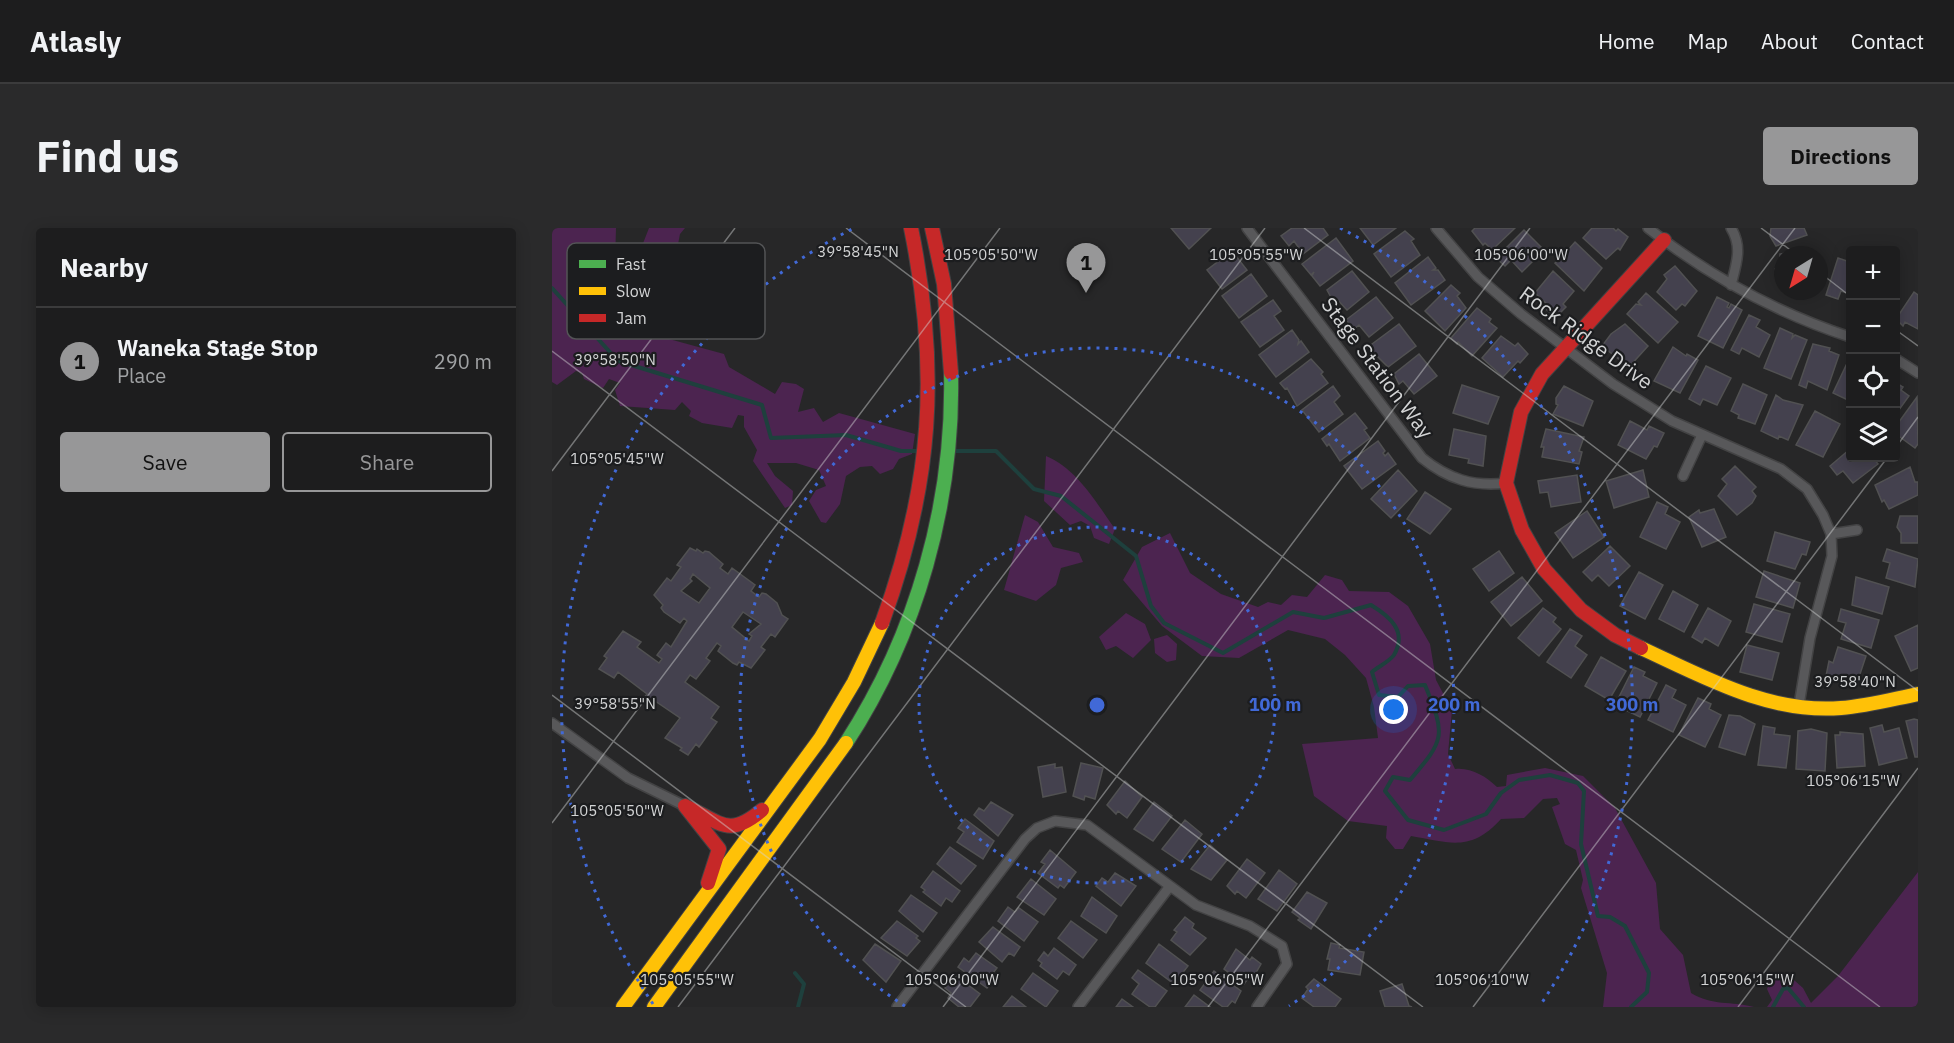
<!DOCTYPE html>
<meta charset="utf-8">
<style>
body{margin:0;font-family:"IBM Plex Sans",sans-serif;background:#2a2a2b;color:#f1f3f6}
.controls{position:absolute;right:18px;top:18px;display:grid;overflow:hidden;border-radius:6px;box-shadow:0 3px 15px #0003}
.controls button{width:54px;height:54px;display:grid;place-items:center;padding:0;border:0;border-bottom:2px solid #3b3b3c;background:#1d1d1e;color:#f1f3f6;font:30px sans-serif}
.compass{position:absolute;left:1222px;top:18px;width:54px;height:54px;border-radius:50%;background:#1d1d1e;box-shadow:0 3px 15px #0003;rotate:217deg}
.you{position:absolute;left:842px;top:482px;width:21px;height:21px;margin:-15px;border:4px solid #fff;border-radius:50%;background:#1a73e8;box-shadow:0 0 0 9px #1a73e833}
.badge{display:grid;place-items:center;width:39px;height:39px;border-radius:50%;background:#979798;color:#111;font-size:20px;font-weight:700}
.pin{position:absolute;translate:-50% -50px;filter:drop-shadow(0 2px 3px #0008)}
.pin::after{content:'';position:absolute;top:32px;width:21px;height:18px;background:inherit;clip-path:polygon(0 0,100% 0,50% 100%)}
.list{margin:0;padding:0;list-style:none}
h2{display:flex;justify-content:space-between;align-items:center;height:78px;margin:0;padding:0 24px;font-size:26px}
h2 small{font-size:20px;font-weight:400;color:#a0a2a4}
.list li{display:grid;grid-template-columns:39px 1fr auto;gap:18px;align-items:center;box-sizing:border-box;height:108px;padding:0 24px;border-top:2px solid #3b3b3c}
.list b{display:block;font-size:22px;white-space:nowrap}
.list p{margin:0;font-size:20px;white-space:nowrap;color:#a0a2a4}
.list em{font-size:20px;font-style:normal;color:#a0a2a4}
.actions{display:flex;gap:12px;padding:18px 24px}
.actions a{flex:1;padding:14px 0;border:2px solid #979798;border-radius:6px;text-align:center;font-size:21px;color:#979798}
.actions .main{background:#979798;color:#111}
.icon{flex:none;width:33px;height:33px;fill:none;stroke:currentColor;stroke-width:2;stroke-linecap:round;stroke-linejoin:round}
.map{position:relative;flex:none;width:1366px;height:779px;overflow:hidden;border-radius:6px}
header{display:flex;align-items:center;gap:36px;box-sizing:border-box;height:84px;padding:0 30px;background:#1d1d1e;border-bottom:2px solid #3b3b3c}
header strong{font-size:28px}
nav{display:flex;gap:33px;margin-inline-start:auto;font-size:21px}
.intro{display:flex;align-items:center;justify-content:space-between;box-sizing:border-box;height:144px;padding:0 36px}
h1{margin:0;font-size:42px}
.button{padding:15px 27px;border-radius:6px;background:#979798;color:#111;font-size:21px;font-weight:700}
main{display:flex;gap:36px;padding:0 36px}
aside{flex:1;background:#1d1d1e;border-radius:6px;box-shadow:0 3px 15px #0003}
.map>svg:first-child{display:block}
</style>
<header>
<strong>Atlasly</strong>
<nav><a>Home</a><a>Map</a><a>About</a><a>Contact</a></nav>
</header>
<div class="intro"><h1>Find us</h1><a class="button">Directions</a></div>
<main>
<aside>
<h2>Nearby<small></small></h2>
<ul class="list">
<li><span class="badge">1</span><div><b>Waneka Stage Stop</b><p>Place</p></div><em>290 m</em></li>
</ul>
<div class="actions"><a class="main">Save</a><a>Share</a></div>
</aside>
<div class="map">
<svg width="1366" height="779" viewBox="0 0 1366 779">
<rect width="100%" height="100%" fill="#272728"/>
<path fill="#4c2450" d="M0,0h64l-2,71 22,31 88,24 5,13 46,27 7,-12 14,2 8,5 -6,23 16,-4 9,14 16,-9 76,21 -3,20 -13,5 -6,10 -13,5 -8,-8 -12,1 -14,9 -6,28 -14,19 -5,-1 -12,-21 7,-11 10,-4 -7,-16 -23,-7h-29l8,13 18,15 -1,14 -7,3 -32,-47 4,-11 -13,-23v-11l-6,-1 -6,13 -30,-5 -13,-7 2,-5 -9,-9 -7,8 -55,-4 -5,-16 5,-7 -11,-4 -6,9 -19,-9 -2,-6 -6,-2 -19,14 -5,-3z
M97,0h36l-5,6 -12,62 -28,15v-60z
M494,228c31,13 50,46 69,73l-6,15 -15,-6 -4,-12 -9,-5 -11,4 -26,-24z
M473,287l13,7 15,25 26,6 4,9 -22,6 -5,17 -20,16 -32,-11z
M618,305l20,40 31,21 37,13 10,-5 13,3 11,-10 15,2 18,-22 17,5 7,11 40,1 19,14 22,38 6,36 16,30 -4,44 7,15c15,-2 31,7 42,18l9,-1 1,-11 38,-7 38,8 32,32 41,75 4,46 23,26 8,38c21,13 40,8 63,14h-151l4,-34 -26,-85 2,-8 -7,-30 -11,-6 -13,-37 8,-3 -3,-6 -14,1 -19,19 -23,1c-30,33 -50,24 -90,17l-8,13h-8l-9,-11 1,-12 -39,-5 -34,-25 -12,-52 76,-6 -4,-31 -8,-29 -21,-23 -20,-16 -37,-9 -49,28 -37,-2 -40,-30 -39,-46 19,-33z
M574,385l19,11 6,16 -18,18 -17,-12 -10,4 -7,-13z
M615,407l10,9 -1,16 -9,2 -12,-9 -1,-14z
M1366,644v135h-151l5,-7 -5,-11 7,-15 12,-1 17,15 8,15 27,-27z"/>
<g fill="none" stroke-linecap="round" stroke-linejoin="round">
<path stroke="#1e403d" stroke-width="4" d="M0,60l66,73 144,44 9,33 75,-3 55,16h21
M399,223h45l38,38 27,7 75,60 15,50 13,17 59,30 70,-41 31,6 47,-13c18,11 37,26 23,50 -4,6 -16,12 -22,17l7,23 19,2 10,-11 17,-1c21,51 20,54 -15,95l-17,-3 -8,14 23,29 36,10 42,-16 15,-21 18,-13 31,-5 28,8 6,8 -3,53 17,72 12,1 15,9 24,47 -2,19 -16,15
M243,745l9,11 -6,23
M1221,779l10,-18 5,-1 16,19"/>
</g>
<path fill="#44414e" stroke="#515152" stroke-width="1.5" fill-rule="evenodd" d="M619,0h40l-22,21z
M740,0h31l5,7 -25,19 -9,-13 -5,5 -8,-10z
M808,0h36l-23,17z
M923,0h40l-23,22 -7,-7 -2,2 -11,-14z
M1040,0h21l3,3 2,-2 10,8 -8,13 -2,-2 -12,11 -23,-21z
M1219,0h33l3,7 -31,11 -6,-10z
M972,2l20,20 -22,22 -11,-12 -6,6 -9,-8z
M853,3l9,8 -3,2 9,14 -29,22 -17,-23z
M784,10l17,23 -33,25 -8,-10 2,-4 -3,3 -9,-11z
M1023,14l27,26 -18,23 -29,-28 12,-9 -1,-2z
M1255,21l1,6h-25v29l-4,1 -4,-16h5v-15z
M680,23l15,19 -25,19 -15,-19z
M876,29l8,11 -3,2h5l7,10 -34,25 -16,-22z
M1286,30l12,4v32l-9,-3 -3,8 -12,-4z
M1123,38l22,25 -12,15 -3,-2 -6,6 -19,-18 10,-13 -3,-4z
M800,43l17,21 -22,18 -11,-12 -3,3 -6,-11z
M1001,43l21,20 -11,13 3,3 -11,11 -9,-9 3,-3 -14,-13z
M699,46l16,22 -28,22 -17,-22z
M899,57l9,8 -3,3 9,12 -21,23 -20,-20z
M1362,64l4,3v34l-13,-7 -2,4 -7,-7z
M1094,65l32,29 -20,21 -31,-29 9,-10 5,1 -3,-3z
M824,69l17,21 -24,19 -10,-12 -5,4 -8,-9z
M1165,69l12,6 -2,4 2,1 2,-4 11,6 -19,38 -25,-12z
M721,72l8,11 -7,5 10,14 -24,17 -19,-25z
M925,80l14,11 -2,3 8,6 -25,28 -14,-14 -1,2 -6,-6z
M1197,87l11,5 -4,7 14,8 -11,22 -17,-9 -3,6 -8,-4z
M847,96l17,22 -28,21 -20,-20z
M1073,96l23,22 -19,21 -27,-21 9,-12z
M1228,100l13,6 -1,4 3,-3 12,5 -16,39 -27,-11z
M740,102l7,10 -1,4 3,-3 8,11 -33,25 -17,-22z
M949,108l14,10 3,-3 10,11 -8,9 -2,-2 -15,16 -21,-19z
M1261,116l17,4 -1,3 10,4 -12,35 -19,-9 -2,7 -7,-3z
M1121,119l13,9 1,-2 11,6 -18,33 -26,-12z
M867,126l18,22 -23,18 -11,-13 -4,3 -5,-10z
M1298,129v44l-17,-8z
M759,131l12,13 -2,2 7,9 -31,23 -10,-18 -2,1 -5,-6z
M1154,138l25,12 -14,27 -14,-6 -3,6 -11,-6z
M1344,155l7,4 -2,3 8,6 -13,18z
M1191,156l24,11 -12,29 -17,-6 1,-3 -8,-4z
M910,157l37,12 -11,27 -35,-11z
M781,158l7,10 -6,6 9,12 -24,18 -17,-22z
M1012,158l29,15 -10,25 -30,-12 5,-9 -2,-1v-6z
M1224,167l7,5 20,5 -15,35 -9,-4 -1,3 -17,-8z
M1365,169l1,47 -3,4 -19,-14v-8z
M1263,183l25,13 -17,33 -27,-12z
M803,185l12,15 -3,2 6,8 -30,23 -11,-17 -2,2 -5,-7z
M1078,193l17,9 2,-4 15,7 -7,14 -3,-1 -8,13 -28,-14z
M902,201l32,7 -3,30 -15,-3 1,-4 -20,-4z
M994,201l38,8 -5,14 3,1 -3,12 -37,-7 2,-10h-3z
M826,213l7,10 -2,2 2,3 3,-3 8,11 -34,25 -18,-23z
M1298,221v9h23l5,6 -25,19 -10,-12 -6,4 -7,-9z
M1183,238l21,21 -4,4 4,5 -4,7 -15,12 -19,-19 9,-12 -5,-5z
M1358,239l5,15h3v13l-29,14 -5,-9 -2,2 -7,-17z
M846,242l19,21 -26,27 -20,-19z
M1091,242l6,27 -35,11 -8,-27z
M1025,247l4,27 -30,5 -3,-15 -8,1 -2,-12z
M873,264l26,17 -21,25 -23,-15z
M1105,274l11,5 -3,7 15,8 -14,27 -26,-12z
M1162,281l12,28 -24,10 -13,-30 10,-7 1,3z
M1035,283l17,26 -31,21 -18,-25z
M1348,288h18v27h-17v-10l-4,-6z
M1223,304l35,10 -4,13 -4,-1 -7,15 -28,-8z
M1058,318l20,20 -21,20 -11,-11 -6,6 -9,-9z
M138,320l6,3 1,-2 6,4 2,-2 4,1 14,12 -3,4 8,6 4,-6 23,17 -4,6 8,6 3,-4 4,1 11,9 5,12 6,4 -13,18 -4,-3 -10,13 4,3 -14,18 -12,-6 -2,3 -4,-2 -15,-12 3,-5 -4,-3 -11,15 4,3 -14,18 -6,-4 -5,7 34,25 -8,11 6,4 -18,25 -3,-3 -8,11 -8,-5 2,-2 -17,-10 15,-20 -25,-17 -3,4 -8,-7 3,-4 -29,-22 -4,6 -15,-9 8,-11 -3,-2 19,-25 18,11 -4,5 22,16 3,-4 -5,-4 9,-12 5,4 16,-26 -3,-3 -4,5 -16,-11 -3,-4 2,-3 -9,-10 13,-17 4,3 10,-14 -4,-2zM141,346l17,14 -11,15 -18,-12 11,-10 -2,-2zM191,384l18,12 -12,10 3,2 -3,5 -17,-14z
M1335,321l31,10 -3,28 -29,-9 4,-15 -7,-2z
M947,323l15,22 -25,18 -16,-22z
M1212,343l36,12 -7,25 -37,-11z
M1087,344l24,13 -18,34 -25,-13z
M970,349l20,24 -31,25 -20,-24z
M1304,349l33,10 -7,27 -30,-9z
M1121,363l25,14 -14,27 -25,-13z
M1202,376l36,10 -8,28 -36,-10z
M991,380l13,10 -3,4 8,7 -22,27 -21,-18z
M1156,380l23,13 -13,25 -13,-8 -3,5 -10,-6z
M1289,381l38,11 -8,28 -30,-9 5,-16 -8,-2z
M1366,397v43l-7,3 -16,-35z
M1018,401l12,7 -7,10 12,9 -16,23 -24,-16z
M1195,417l32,8 -7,27 -32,-8z
M1286,419l28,9 -9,27 -20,-7 -1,3 -10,-3 3,-15 4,2z
M1049,429l25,14 -17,29 -24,-14z
M1082,439l11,5 -2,4 14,7 -17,34 -25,-12z
M1114,457l10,5 -4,8 14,7 -13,27 -25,-12z
M1146,470l13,6 -2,5 12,6 -16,32 -26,-12z
M1177,487l11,1 15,8 -10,31 -26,-8z
M1362,491l4,1v37h-3l-9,-36z
M1330,497l2,7 15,-4 8,30 -28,7 -9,-37z
M1211,498l12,2 -1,6 16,2 -4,32 -28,-3z
M1259,501l16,4 -2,38 -29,-2 2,-38z
M1288,504l23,2 2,32 -28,2 -2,-33h5z
M529,535l22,5 -8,31 -10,-3 -1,4 -11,-4z
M503,536v4l7,-1 4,25 -23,5 -5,-30z
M573,553l17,16 -15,21 -9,-7 -2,3 -9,-9z
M439,574l22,13 -15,21 -24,-21 5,-7 5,3z
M602,574l18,14 -19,25 -19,-12z
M413,591l29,22 -11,18 -26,-17 7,-10 -6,-4z
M633,592l17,14 -21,28 -19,-13z
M658,617l17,15 -16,20 -20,-11z
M398,619l26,19 -15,18 -24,-20z
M498,622l26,22 -12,16 -4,-3 -2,3 -20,-15 7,-9 -4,-2z
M695,631l18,14 -19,25 -9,-7 -2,3 -8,-8z
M727,642l18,14 -20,27 -19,-12z
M381,643l27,20 -8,11 -6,-4 -5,8 -18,-14 2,-2 -4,-3z
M563,645l21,13 -15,20 -25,-20 6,-8 6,4z
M479,651l25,20 -12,16 -27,-18z
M755,664l20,11 -16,26 -13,-9 2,-2 -8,-6z
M359,667l26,18 -14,19 -24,-21z
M540,669l25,19 -11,17 -25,-17z
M456,679l7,5 4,-4 19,14 -14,19 -26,-20z
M633,689l9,7 -2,4 14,10 -16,17 -19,-15 6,-8 -3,-2z
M345,693l21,15 -2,2 4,3 -13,15 -26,-18z
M519,693l26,19 -14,18 -25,-20z
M441,699l27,20 -6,9 -5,-3 -7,9 -23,-20z
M779,715l9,2 -1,3 25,4 -4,23 -32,-5 2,-11h-3z
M323,716l26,17 -15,21 -23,-22z
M607,716l29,22 -14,18 -28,-21z
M502,720l22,17 -7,10 -6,-4 -6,8 -17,-13 2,-3 -4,-3 6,-8 4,4z
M684,721l14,11 2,-3 9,7 -8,14 -3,-2 -6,8 -20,-15z
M424,725l21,15 -8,10 4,2 -6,8 -29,-21 6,-9 5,4z
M586,742l29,21 -12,16h-5l-18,-13 7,-10 -7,-6z
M662,743l27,20 -6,12 -3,-2 -5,6h-4l-23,-17z
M481,745l25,18 -12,16 -25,-18z
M403,747l25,19 -10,13h-11l-11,-9 3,-5 -6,-5z
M762,751l27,20 -6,8h-21l-12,-9 6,-9 -2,-2z
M850,756l7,22 3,1h-27l-5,-16z
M642,767l16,12h-25z
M460,768l14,11h-23z
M570,771l11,8h-17z"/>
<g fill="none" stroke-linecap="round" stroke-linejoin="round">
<g stroke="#434344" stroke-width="12">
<path id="street" d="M695,0l175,230c26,21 51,29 84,25
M884,0l42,49 43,37 92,70 59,37 109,48 26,20 16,26 8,19 1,22 -22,82 -11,67
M1096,0c61,48 129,85 202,109
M1179,57c5,-20 12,-38 0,-57
M1344,131l22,14
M1131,248l19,-41
M1279,306l26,-4
M0,495l76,55 57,28
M345,779l128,-168 12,-11 18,-7 32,4 109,80 54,21 32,20 5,18 -30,43
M526,779l92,-121"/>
</g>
<g stroke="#434344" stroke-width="16">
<path id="fast" d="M294,515c71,-109 108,-241 105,-370"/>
</g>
<g stroke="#434344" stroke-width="16">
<path id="slow" d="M1089,420c63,29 128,66 200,60 26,-2 52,-9 77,-14
M71,779l197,-268 34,-57 28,-59
M102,779l192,-264"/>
</g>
<g stroke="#434344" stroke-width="16">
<path id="jam" d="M380,0l12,56 7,89
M330,395c50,-137 58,-252 29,-395
M1089,420l-26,-13 -34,-25 -37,-41 -22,-39 -16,-47 15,-71 21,-38 122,-134
M133,578l34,43 -11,34
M135,579c34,16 42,31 75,3"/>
</g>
<use href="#street" stroke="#58585a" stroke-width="9"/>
<use href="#fast" stroke="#4caf50" stroke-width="14"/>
<use href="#slow" stroke="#ffc107" stroke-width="14"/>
<use href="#jam" stroke="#c62828" stroke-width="14"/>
</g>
<path fill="none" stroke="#d3d4d5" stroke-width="1.5" stroke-opacity="0.45" d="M294,0l1034,779M752,0l614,463M1209,0l36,27M1267,44l31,24M1344,102l22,16M0,123l871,656M1344,219l22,-30M0,243l183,-243M0,467l414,312M0,595l448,-595M126,779l587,-779M391,779l587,-779M656,779l587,-779M921,779l414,-549M1186,779l180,-239"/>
<g fill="none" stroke="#4169d7" stroke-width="3" stroke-dasharray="3 6">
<circle cx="545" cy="477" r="178"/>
<path d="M353 778A357 357 0 1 1 737 778"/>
<path d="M101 776A535 535 0 0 1 302 0M788 0A535 535 0 0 1 989 776"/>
</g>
<g text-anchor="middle" stroke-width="4.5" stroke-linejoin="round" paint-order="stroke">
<g font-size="21" fill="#d3d4d5" stroke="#1c1d1f">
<text transform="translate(1034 110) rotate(36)" y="7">Rock Ridge Drive</text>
<text transform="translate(825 140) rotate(53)" y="7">Stage Station Way</text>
</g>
</g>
<rect x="15" y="15" width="198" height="96" rx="9" fill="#1c1d1f" stroke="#535456" stroke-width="1.5"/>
<rect x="27" y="32" width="27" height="8" fill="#4caf50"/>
<rect x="27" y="59" width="27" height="8" fill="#ffc107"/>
<rect x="27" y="86" width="27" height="8" fill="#c62828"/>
<g font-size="16" fill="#d3d4d5">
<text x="64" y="42">Fast</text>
<text x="64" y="69">Slow</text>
<text x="64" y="96">Jam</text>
</g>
<g font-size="15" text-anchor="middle" fill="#d3d4d5" stroke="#1c1d1f" stroke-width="4.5" stroke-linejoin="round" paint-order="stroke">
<text x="306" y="29">39°58'45"N</text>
<text x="439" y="32">105°05'50"W</text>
<text x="704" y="32">105°05'55"W</text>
<text x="969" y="32">105°06'00"W</text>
<text x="63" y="137">39°58'50"N</text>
<text x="65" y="236">105°05'45"W</text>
<text x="1303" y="459">39°58'40"N</text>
<text x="63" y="481">39°58'55"N</text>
<text x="1301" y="558">105°06'15"W</text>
<text x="65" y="588">105°05'50"W</text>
<text x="135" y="757">105°05'55"W</text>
<text x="400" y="757">105°06'00"W</text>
<text x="665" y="757">105°06'05"W</text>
<text x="930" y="757">105°06'10"W</text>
<text x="1195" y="757">105°06'15"W</text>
</g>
<circle cx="545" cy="477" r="9" fill="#4169d7" stroke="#1c1d1f" stroke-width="3"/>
<g font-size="18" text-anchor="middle" font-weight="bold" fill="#4169d7" stroke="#1c1d1f" stroke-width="4.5" stroke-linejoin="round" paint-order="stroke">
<text x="723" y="483">100 m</text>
<text x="902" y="483">200 m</text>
<text x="1080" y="483">300 m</text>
</g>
</svg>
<div class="controls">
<button>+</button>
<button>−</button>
<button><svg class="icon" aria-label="locate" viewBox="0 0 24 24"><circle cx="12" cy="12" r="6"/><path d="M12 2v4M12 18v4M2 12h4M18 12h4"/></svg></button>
<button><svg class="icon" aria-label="layers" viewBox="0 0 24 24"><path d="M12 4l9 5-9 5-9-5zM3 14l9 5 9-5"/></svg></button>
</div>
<svg class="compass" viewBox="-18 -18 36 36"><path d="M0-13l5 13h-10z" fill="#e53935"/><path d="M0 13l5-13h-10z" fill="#a0a2a4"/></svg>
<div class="you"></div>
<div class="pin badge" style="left:534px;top:65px">1</div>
</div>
</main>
